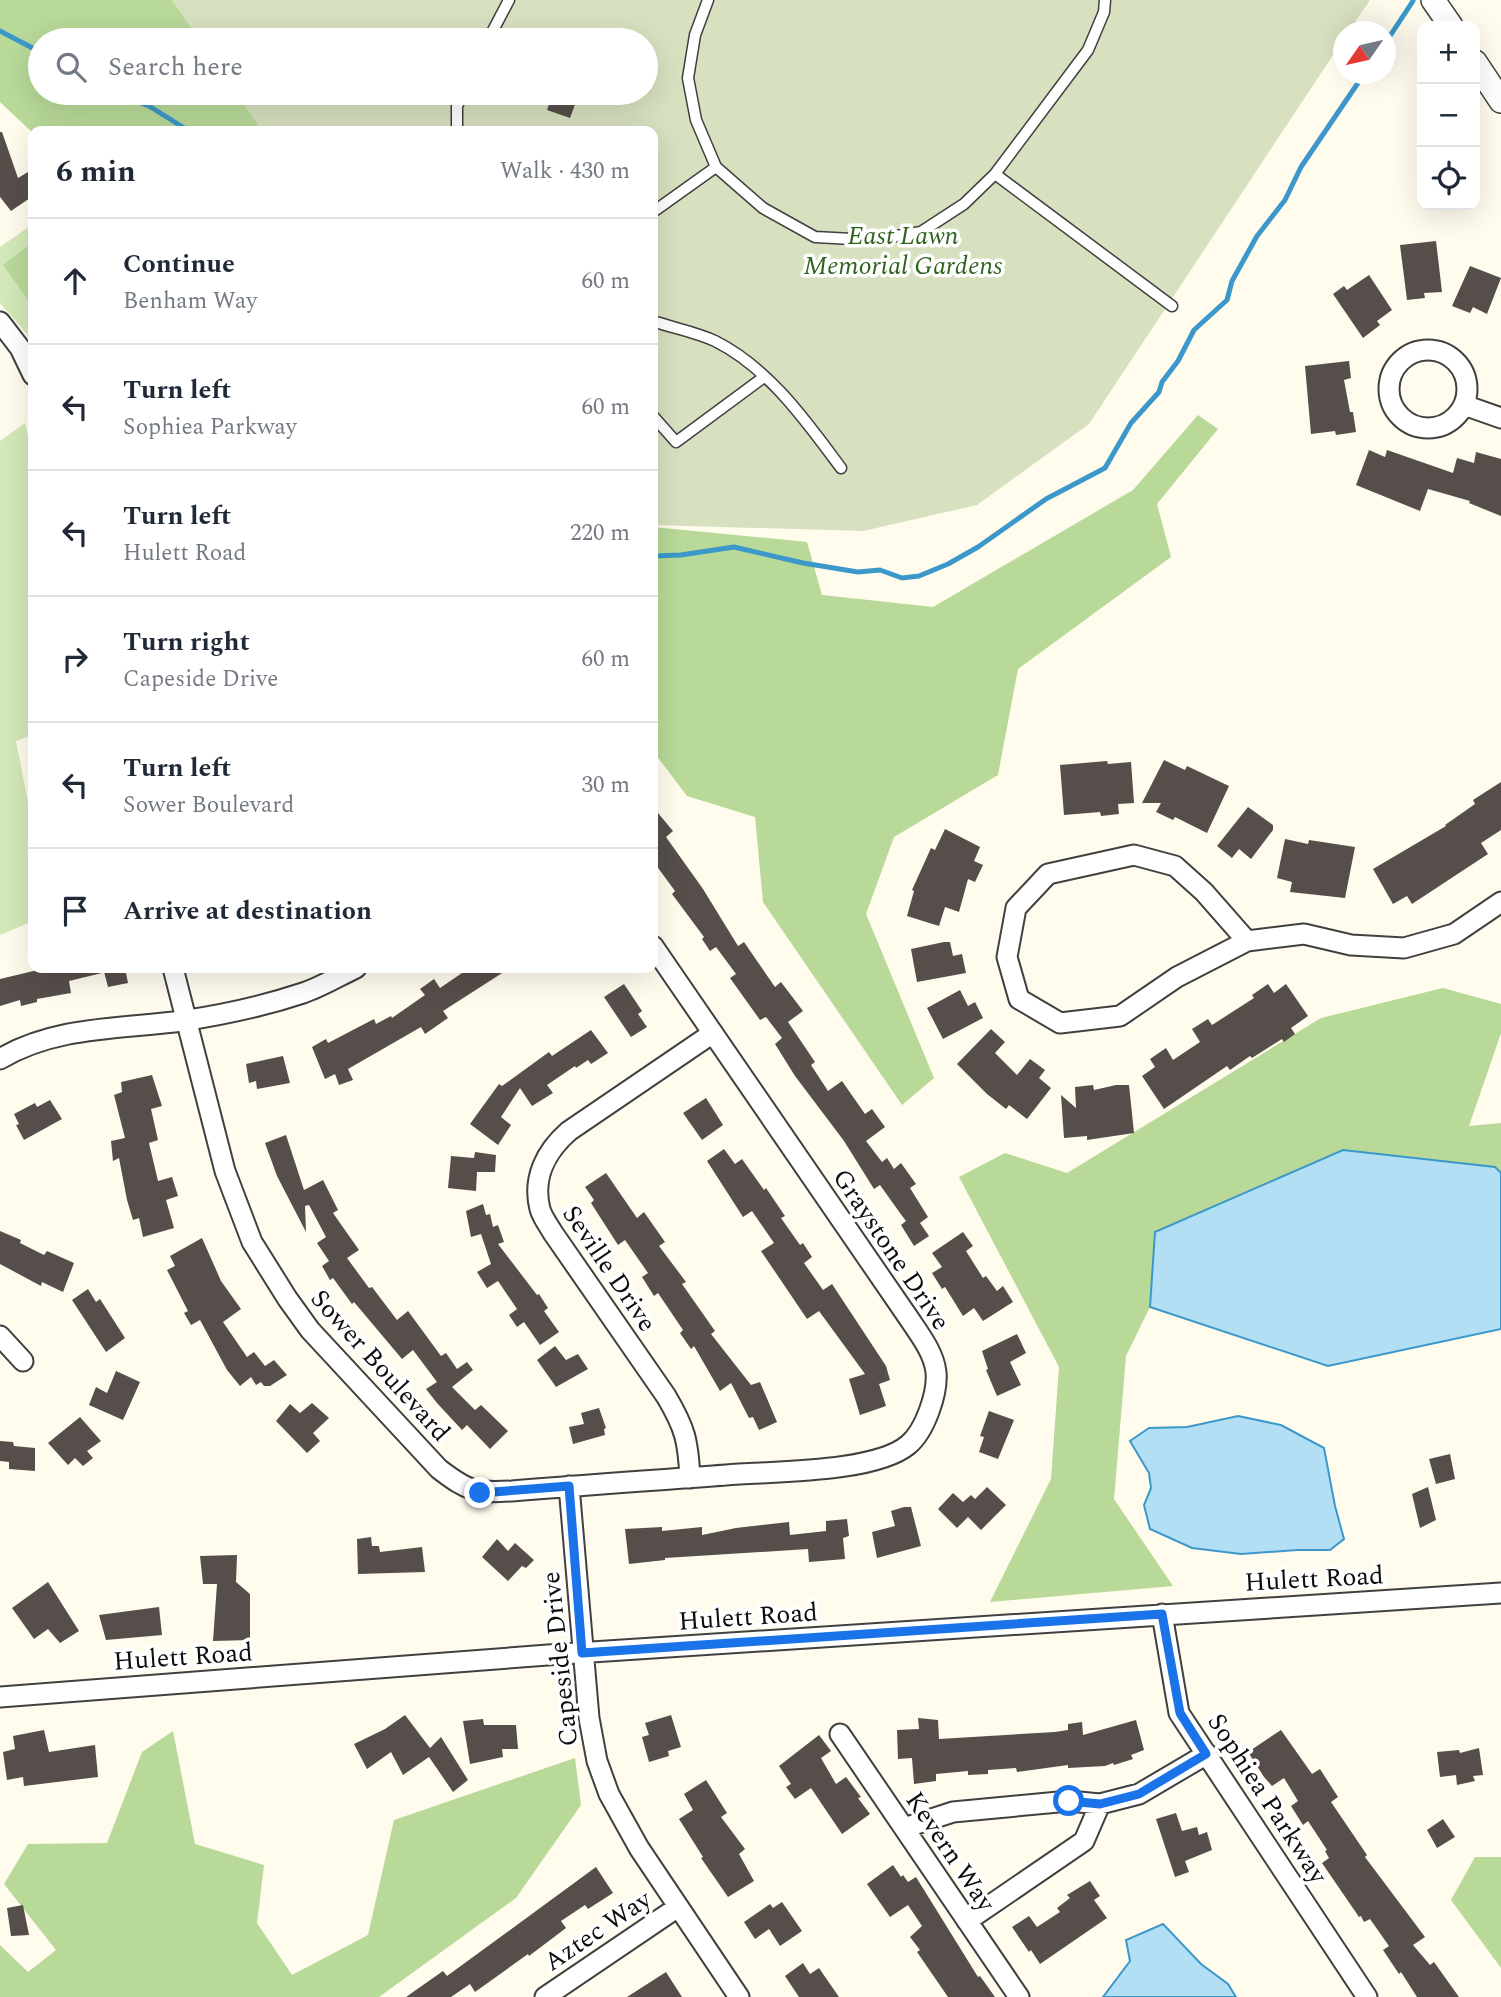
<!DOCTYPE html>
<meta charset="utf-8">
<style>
body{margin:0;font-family:Spectral,serif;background:#f2f2f3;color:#1f2937}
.controls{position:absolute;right:21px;top:21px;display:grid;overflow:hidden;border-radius:14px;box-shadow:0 7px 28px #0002}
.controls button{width:63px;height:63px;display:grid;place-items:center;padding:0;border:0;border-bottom:2px solid #e0e1e3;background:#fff;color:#1f2937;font:35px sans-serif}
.compass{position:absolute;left:1333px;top:21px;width:63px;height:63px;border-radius:50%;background:#fff;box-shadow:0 7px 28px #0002;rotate:236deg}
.stop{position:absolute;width:21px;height:21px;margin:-16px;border:5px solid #1a73e8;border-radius:50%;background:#fff}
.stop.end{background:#1a73e8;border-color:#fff;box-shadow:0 2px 7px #0008}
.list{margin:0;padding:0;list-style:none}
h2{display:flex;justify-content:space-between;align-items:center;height:91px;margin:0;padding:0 28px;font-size:30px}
h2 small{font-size:23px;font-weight:400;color:#747a83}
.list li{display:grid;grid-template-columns:46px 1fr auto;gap:21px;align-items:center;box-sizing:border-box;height:126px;padding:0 28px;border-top:2px solid #e0e1e3}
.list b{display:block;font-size:26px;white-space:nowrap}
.list p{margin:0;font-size:23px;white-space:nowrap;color:#747a83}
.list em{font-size:23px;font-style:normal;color:#747a83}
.icon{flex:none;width:38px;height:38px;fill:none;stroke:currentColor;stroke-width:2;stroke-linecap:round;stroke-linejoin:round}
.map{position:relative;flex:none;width:1501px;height:1997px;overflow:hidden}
.search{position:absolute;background:#fff;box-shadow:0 7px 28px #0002;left:28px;top:28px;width:630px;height:77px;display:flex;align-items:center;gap:18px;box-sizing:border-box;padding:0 24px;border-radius:38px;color:#747a83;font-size:26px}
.panel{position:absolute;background:#fff;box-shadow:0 7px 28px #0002;left:28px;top:126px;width:630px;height:847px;border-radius:14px}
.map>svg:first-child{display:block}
</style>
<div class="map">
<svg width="1501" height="1997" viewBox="0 0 1501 1997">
<rect width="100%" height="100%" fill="#fffbed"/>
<path fill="#d3e8b8" d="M33,224v123l-7,-14 -26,-30v-56z
M25,423l8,35v277l-17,6 17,86v94l-33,14v-494z"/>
<path fill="#b8d998" d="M0,0h191l23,40h-174v53h205l22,38 -234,2 -33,-31z
M33,242v65l-30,-42z
M1198,415l20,14 -61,75 14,53 -153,112 -20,106 -104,62 -28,77 68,164 -32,27 -139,-203 -8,-85 -68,-21 -34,-45v-224l154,15 15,53 111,12 200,-117z
M1443,988l58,16v29l-32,93 32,-3v50l-6,-6 -152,-17 -188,82 -5,75 -24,49 -12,143 59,87 -183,16 61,-123 8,-112 -100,-190 46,-24 62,20 254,-155z
M173,1731l22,113 69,21 -7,58 35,52 76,-40 26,-115 181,-62 6,47 -65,93 -137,99h-379v-52l28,27 28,-22 -52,-66 24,-40 79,-1 35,-91z
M1475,1857h26v111l-50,-68z"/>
<path fill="#d7e0bf" d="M172,0h1198l-21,31 -5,1 -1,8 -254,384 -112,81 -114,26 -210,-6v-394h-391l-26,-38h410v-53h-447z"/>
<path fill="#b3dff5" stroke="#3c98ca" stroke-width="2" d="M1343,1150l152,17 6,6v156l-173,37 -178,-59 5,-75z
M1238,1416l43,9 43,23 11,58 9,33 -14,11h-33l-56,4 -49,-6 -42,-19 -6,-24 7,-17 -2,-15 -19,-32 19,-13 38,-1z
M1163,1924l38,40 27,20 8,13h-133l27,-36 -4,-21z"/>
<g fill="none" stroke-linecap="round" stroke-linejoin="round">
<path stroke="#3c98ca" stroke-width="5" d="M0,31l40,21
M1386,42l27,-41
M114,93l35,13 40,25
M653,556l28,-1 53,-8 69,16 55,9 22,-2 22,8 17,-2 29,-12 30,-17 68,-48 59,-31 26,-45 28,-31 3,-10 16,-21 16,-31 33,-30 5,-19 25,-45 28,-36 16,-33 63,-93"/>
</g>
<path fill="#564e4a" d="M553,93l24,6 -7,19 -23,-8z
M0,132h2l16,46 15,-9v27l-22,15 -11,-14z
M1436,241l6,51 -18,1 1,5 -18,2 -7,-55z
M1470,266l31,12 -14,36 -14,-7 -3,6 -18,-7z
M1369,275l23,35 -15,11 3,4 -17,13 -30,-44 11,-8 3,4z
M1349,361l2,17 -7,2 6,32h3l3,20 -20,3 -1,-4 -24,3 -6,-68z
M1369,450l16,7 2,-7 66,23 4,-15 17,5 2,-11 25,7v57l-32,-13 1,-2 -42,-12 -8,22 -64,-26z
M1164,760l21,10 2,-4 42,20 -22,47 -32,-16 -2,3 -17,-8 5,-9h-19z
M1107,761l1,3 23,-2 3,41 -16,1 1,10 -18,2 -1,-4 -36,3 -4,-50z
M1501,782v48l-20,13 7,11 -76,50 -5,-8 -14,8 -20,-35 73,-43 -1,-1 30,-21 -2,-4z
M653,807l20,24 -7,6 37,52 35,57 6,-4 31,45 6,-5 22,29 -15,11 27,40 -4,3 17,26 14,-10 23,33 7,-5 13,18 -19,14 16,21 5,-4 7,11 7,-6 15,21 -6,4 18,29 -8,6 9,13 -15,10 -13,-21 5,-4 -6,-8 -20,-28 -6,4 -30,-48 -49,-65 -20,-32 7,-6 -16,-21 -6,3 -30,-42 6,-4 -20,-27 -6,4 -8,-12 2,-2 -32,-43 3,-3 -22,-30z
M1248,807l25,18v5l-22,29 -12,-10 -7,9 -15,-12z
M945,829l35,18 -6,14 9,4 -8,17 -7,-3 -9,33 -14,-5 -6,19 -32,-10 7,-25 -2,-1 19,-42 4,2z
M1285,839l23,5 1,-4 46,7 -10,51 -55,-6 2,-10 -15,-4z
M944,942h6l3,14 9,-2 4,19 -49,9 -6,-33z
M46,968h55l1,5 -33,8 2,12 -34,6v3l-16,4 -1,-6 -20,6v-27z
M103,968h22l3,15 -20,4z
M459,968h51l-67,43 5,7 -23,16 -4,-7 -73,42 5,11 -14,5 -4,-11 -10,5 -13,-32 14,-8 2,4 46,-24 2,5 15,-8 1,2 33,-23 -5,-6 14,-10 6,9 22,-15z
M624,984l18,27 -4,3 9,13 -16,10 -27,-40z
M1268,984l6,9 12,-9 22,32 -17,12 4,6 -11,8 -2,-3 -30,19 -2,-2 -20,14 -3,-4 -63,43 -22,-33 13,-9 -5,-8 16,-11 7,12 27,-18 -8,-13 16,-10 4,6 42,-27 -2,-3z
M960,990l8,16 7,-4 8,16 -40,21 -16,-31z
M991,1029l14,13 -10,11 22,22 13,-16 15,11 -6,8 12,10 -24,31 -18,-14 -3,4 -19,-15 -30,-30z
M591,1030l17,23 -17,11 -3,-4 -12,8 -1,-2 -28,19 6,8 -21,13 -12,-18 -19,29 10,8 -13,20 -28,-21 29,-40 3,2 47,-34 3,4z
M283,1056l7,27 -33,6 -1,-8 -7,2 -3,-19z
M152,1075l10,31 -11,3 7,31 -9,3 9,38 14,-4 6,19 -12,4 8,28 -31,9 -4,-19 -6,2 -6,-20 -8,-42 -6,3 -2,-20 14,-3 -11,-43 8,-3 -1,-10z
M1093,1085l1,5 22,-5h13l5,48 -47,7v-4l-23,2 -3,-43 15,13 -1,-21z
M706,1098l17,27 -21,15 -19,-27z
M50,1100l12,19 -38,21 -8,-15 3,-1 -5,-10 21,-11 2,4z
M286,1135l18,55 19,-10 15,30 -5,3 26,37 -12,8 22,30 3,-1 25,33 11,-9 33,45 5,-3 11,16 10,-7 6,8 -21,17 23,23 6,-5 27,26 -18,18 -23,-24 -5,5 -25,-27 -11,-14 11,-7 -24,-32 -11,9 -48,-57 -2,2 -19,-26 -3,2 -8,-14 7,-5 -12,-18 9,-6 -17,-32 -4,1 1,26 -29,-56 -12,-33z
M724,1149l11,15 7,-5 22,31 2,-2 19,28 -4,2 19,27 3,-2 9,14 -8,6 19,27 9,-6 54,82 4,14 -11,4 7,22 -26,9 -11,-36 16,-5 -46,-63 -12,8 -46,-68 13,-8 -22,-32 -9,6 -36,-56z
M475,1152l21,3 -1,17h-18l-1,19 -28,-3 3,-32 23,2z
M606,1173l31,45 7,-6 21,30 -6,4 27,36 -4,2 33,47 -4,3 40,51 9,-3 17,40 -18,8 -6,-13 -4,1 -18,-35 -11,8 -26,-45 -3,3 -11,-16 3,-3 -25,-37 -4,3 -12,-19 6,-4 -23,-33 -7,5 -27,-42 3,-3 -9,-13z
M483,1204l3,11 4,-1 3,13 5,-2 6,17 -6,2 39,51 2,-1 9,14 -4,3 15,21 -19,13 -16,-23 -7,5 -8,-12 8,-6 -19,-28 -11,7 -10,-16 14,-8 -10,-30 -10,3 -5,-26z
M0,1231l21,9 -1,3 24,12 3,-4 27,12 -11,29 -21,-10 -1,4 -41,-22z
M963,1232l10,14 -7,5 17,27 3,-2 11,15 6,-5 10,16 -30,19 -9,-13 -11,8 -18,-29 -3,2 -10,-16 10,-6 -10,-14z
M202,1238l19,43 20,28 -18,13 24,35 7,-5 11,14 9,-6 13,15 -17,11h-6l-3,-4 -5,3 -5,-8 -11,9 -13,-16 -27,-50 -9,5 -7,-12 4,-2 -21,-41 8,-4 -5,-10z
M88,1289l8,13 4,-3 25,39 -19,14 -34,-52z
M1017,1334l9,19 -16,9 11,23 -24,11 -11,-26 2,-1 -6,-18z
M555,1346l11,14 12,-6 10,15 -32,18 -19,-27z
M116,1371l24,11 -17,38 -34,-15 7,-18 11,6z
M312,1403l17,15 -16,15 7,8 -13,12 -31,-32 14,-17 10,9z
M599,1408l7,20 -2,1 1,6 -32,9 -4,-17 15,-3 -3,-11z
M989,1411l25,9 -16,39 -19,-7 5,-15 -4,-1z
M80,1417l21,24 -14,10 6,7 -10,8 -8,-8 -7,7 -20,-22z
M0,1441l13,1 1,4 21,2v23l-26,-2v-7l-9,-1z
M1450,1454l5,25 -19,5 -7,-25z
M987,1487l19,18 -25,25 -13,-13 -11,11 -19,-19 15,-16 10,9 8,-7 4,4z
M1428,1487l8,33 -16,8 -8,-34z
M904,1507h7l10,39 -44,12 -5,-26 23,-6 -4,-15z
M847,1519l2,17 -6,2 2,21 -36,3 -1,-13 -143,9v2l-36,4 -4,-35 37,-2v4l40,-4v8l34,-7 53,-6 1,13 36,-4v-10z
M371,1537l1,9h7l1,6 42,-5 3,25 -67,2 -1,-35z
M497,1539l11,12 7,-8 19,17 -8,8 -4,-2 -14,15 -26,-24z
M237,1555l-1,27 14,12v46l-37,1 4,-57h-14l-3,-28z
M48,1582l31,49 -19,12 -12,-14 -14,10 -22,-31z
M159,1607l3,28 -56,5 -7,-25z
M405,1715l25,33 11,-11 27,43 -15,12 -24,-35 -26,18 -12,-23 -24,17 -13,-25 31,-15z
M671,1715l10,32 -13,4 1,5 -20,6 -7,-25 7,-2 -4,-12z
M918,1718l20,2 1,19 116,-7 13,-2v-6l14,-2 1,13 53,-15 8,30 -13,5 2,4 -19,6 -1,-2 -8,3 -37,2v-3l-51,7 -1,-4 -28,2v4l-20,1v-4l-32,3v7l-22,3 -2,-26 -14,1 -1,-29 22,-1z
M483,1719l1,6h32l2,24h-16l1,8 -33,7 -7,-43z
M44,1730l5,22 46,-7 3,32 -74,9 -1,-9 -16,3 -4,-28 12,-3 -2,-13z
M1281,1730l31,44 8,-5 18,28 -7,5 36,53 -2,2 60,80 -12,8 17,20 4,-3 25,35h-42l-16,-25 -2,2 -16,-24 6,-4 -19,-27 -6,3 -3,-6 -2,1 -37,-54 7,-5 -4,-7 2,-1 -19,-29 -5,4 -12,-19 7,-5 -14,-23 -12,8 -8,-9 -16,-25z
M819,1735l12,16 -10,7 15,26 10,-7 15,20 -3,1 12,16 -28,20 -31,-46 -16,11 -9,-12 5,-3 -12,-18z
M1479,1748l4,27 -10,1 2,5 -18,4 -1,-10 -16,2 -3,-25 22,-2 1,3z
M706,1780l21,33 -6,4 24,32 -6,5 15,27 -26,16 -27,-39 2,-1 -24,-38 14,-9 -9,-16z
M1176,1813l6,18 15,-4 2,8 8,-3 5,18 -27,11 4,11 -14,5 -19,-58z
M1443,1819l12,18 -18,11 -10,-18z
M893,1865l8,12 2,-2 5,7 8,-5 62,100 2,-1 15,21h-47l-31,-45 3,-2 -10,-13 12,-11 -14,-21 -18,12 -23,-33z
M596,1867l17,26 -25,16 -3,-4 -24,16 5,7 -37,28 -1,-2 -53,38 -5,-8 -19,13h-45l37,-26 4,5z
M1090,1881l10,15 -6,4 13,18 -67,46 -9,-14 -2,2 -17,-25 17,-11 8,11 23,-15 -3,-4 13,-10 -3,-3z
M782,1902l20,29 -22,15 -11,-17 -14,10 -11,-17 26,-18 3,4z
M23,1905l6,30 -18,1 -4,-28z
M803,1963l7,11 9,-6 20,29h-40l-14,-21z
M666,1972l16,25h-55z"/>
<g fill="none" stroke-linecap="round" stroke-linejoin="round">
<g stroke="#404040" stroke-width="13">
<path id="service" d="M708,0l-13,35 -7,43 8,42 20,47 47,41 52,29 56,3 50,-8 43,-28 31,-30 93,-124 16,-38 1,-12
M488,40l21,-40
M457,131v-25l7,-13
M995,174l177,132
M653,212l63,-45
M653,321c20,7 43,11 62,20 54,27 91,80 126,127
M653,416l23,26 88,-65"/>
</g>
<g stroke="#404040" stroke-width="23">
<path id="minor" d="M0,322l20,26 13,27
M1389 389a39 39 0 1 1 78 0a39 39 0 1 1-78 0Z
M1464,405l37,13
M1247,941l-43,-49 -29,-26 -41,-11 -86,19 -32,34 -9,49 12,42 41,24 60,-7 57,-39 70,-36 57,-7 47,11 53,3 50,-14 47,-32
M173,968l52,203 27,71 35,56 23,32 129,139c30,23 36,24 73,22 71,-6 143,-11 214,-16 46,-4 148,-2 182,-30 17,-14 30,-52 28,-73 -2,-19 -16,-37 -26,-52l-257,-374
M0,1059c55,-33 121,-30 182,-38 40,-6 82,-15 121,-28 18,-6 36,-17 53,-25
M0,1336l23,25
M690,1478c-2,-38 -5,-50 -24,-82l-113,-163c-4,-7 -11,-16 -13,-24 -8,-31 6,-58 29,-78l144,-98
M569,1486l20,232 8,43 12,33 30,54 100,149
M1162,1614l17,99 188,284
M0,1697l561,-43 940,-61
M840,1734l179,263
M904,1828l49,-16 116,-11 31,3
M967,1921l117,-80 16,-37 39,-10 68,-40
M545,1997l133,-90"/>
</g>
<g stroke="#404040" stroke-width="26">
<path id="tertiary" d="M1433,0l18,26
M1475,62l26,39"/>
</g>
<use href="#service" stroke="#fff" stroke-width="10"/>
<use href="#minor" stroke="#fff" stroke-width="19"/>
<use href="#tertiary" stroke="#fff" stroke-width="23"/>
</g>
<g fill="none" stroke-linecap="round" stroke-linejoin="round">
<path stroke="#1a73e8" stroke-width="9" d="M480,1493l89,-7 13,167 580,-39 18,99 26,41 -67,40 -39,10 -31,-3"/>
</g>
<g text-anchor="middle" stroke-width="7" stroke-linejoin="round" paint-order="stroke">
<g font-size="26" font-style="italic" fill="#30631f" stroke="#fff">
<text x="903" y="244">East Lawn<tspan x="903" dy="30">Memorial Gardens</tspan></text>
</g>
<g font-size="26" fill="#0d0d0d" stroke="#fff">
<text transform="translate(892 1249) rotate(56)" y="9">Graystone Drive</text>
<text transform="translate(610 1268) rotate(56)" y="9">Seville Drive</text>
<text transform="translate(381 1365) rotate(48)" y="9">Sower Boulevard</text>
<text transform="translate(1314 1578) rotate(-3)" y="9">Hulett Road</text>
<text transform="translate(748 1616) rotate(-4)" y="9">Hulett Road</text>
<text transform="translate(183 1656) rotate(-4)" y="9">Hulett Road</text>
<text transform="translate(559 1659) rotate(-96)" y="9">Capeside Drive</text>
<text transform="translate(1268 1798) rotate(57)" y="9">Sophiea Parkway</text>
<text transform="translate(951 1851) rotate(56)" y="9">Kevern Way</text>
<text transform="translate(597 1930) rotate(-34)" y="9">Aztec Way</text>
</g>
</g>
</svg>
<div class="controls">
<button>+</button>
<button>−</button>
<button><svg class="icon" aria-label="locate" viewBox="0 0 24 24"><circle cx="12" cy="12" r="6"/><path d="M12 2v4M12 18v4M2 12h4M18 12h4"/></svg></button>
</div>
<svg class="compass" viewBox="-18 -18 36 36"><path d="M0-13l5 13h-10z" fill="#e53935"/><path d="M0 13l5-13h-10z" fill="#747a83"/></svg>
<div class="stop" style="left:1069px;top:1801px"></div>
<div class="stop end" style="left:480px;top:1493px"></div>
<div class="search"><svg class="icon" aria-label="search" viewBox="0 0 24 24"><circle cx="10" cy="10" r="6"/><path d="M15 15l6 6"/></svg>Search here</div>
<section class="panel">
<h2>6 min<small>Walk · 430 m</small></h2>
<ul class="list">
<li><svg class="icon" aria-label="ahead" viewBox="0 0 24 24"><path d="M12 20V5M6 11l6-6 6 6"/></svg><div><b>Continue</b><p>Benham Way</p></div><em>60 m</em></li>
<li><svg class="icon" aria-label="left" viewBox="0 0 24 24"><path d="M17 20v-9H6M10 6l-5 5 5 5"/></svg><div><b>Turn left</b><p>Sophiea Parkway</p></div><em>60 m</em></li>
<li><svg class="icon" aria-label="left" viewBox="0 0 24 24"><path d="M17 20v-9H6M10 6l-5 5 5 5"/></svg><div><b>Turn left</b><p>Hulett Road</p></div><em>220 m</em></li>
<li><svg class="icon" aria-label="right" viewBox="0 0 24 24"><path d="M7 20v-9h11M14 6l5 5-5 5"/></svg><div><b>Turn right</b><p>Capeside Drive</p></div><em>60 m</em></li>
<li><svg class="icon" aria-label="left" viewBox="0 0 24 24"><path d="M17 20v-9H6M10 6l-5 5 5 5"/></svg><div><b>Turn left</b><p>Sower Boulevard</p></div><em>30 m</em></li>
<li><svg class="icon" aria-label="arrive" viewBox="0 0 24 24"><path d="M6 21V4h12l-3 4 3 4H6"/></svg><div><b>Arrive at destination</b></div></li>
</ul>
</section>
</div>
